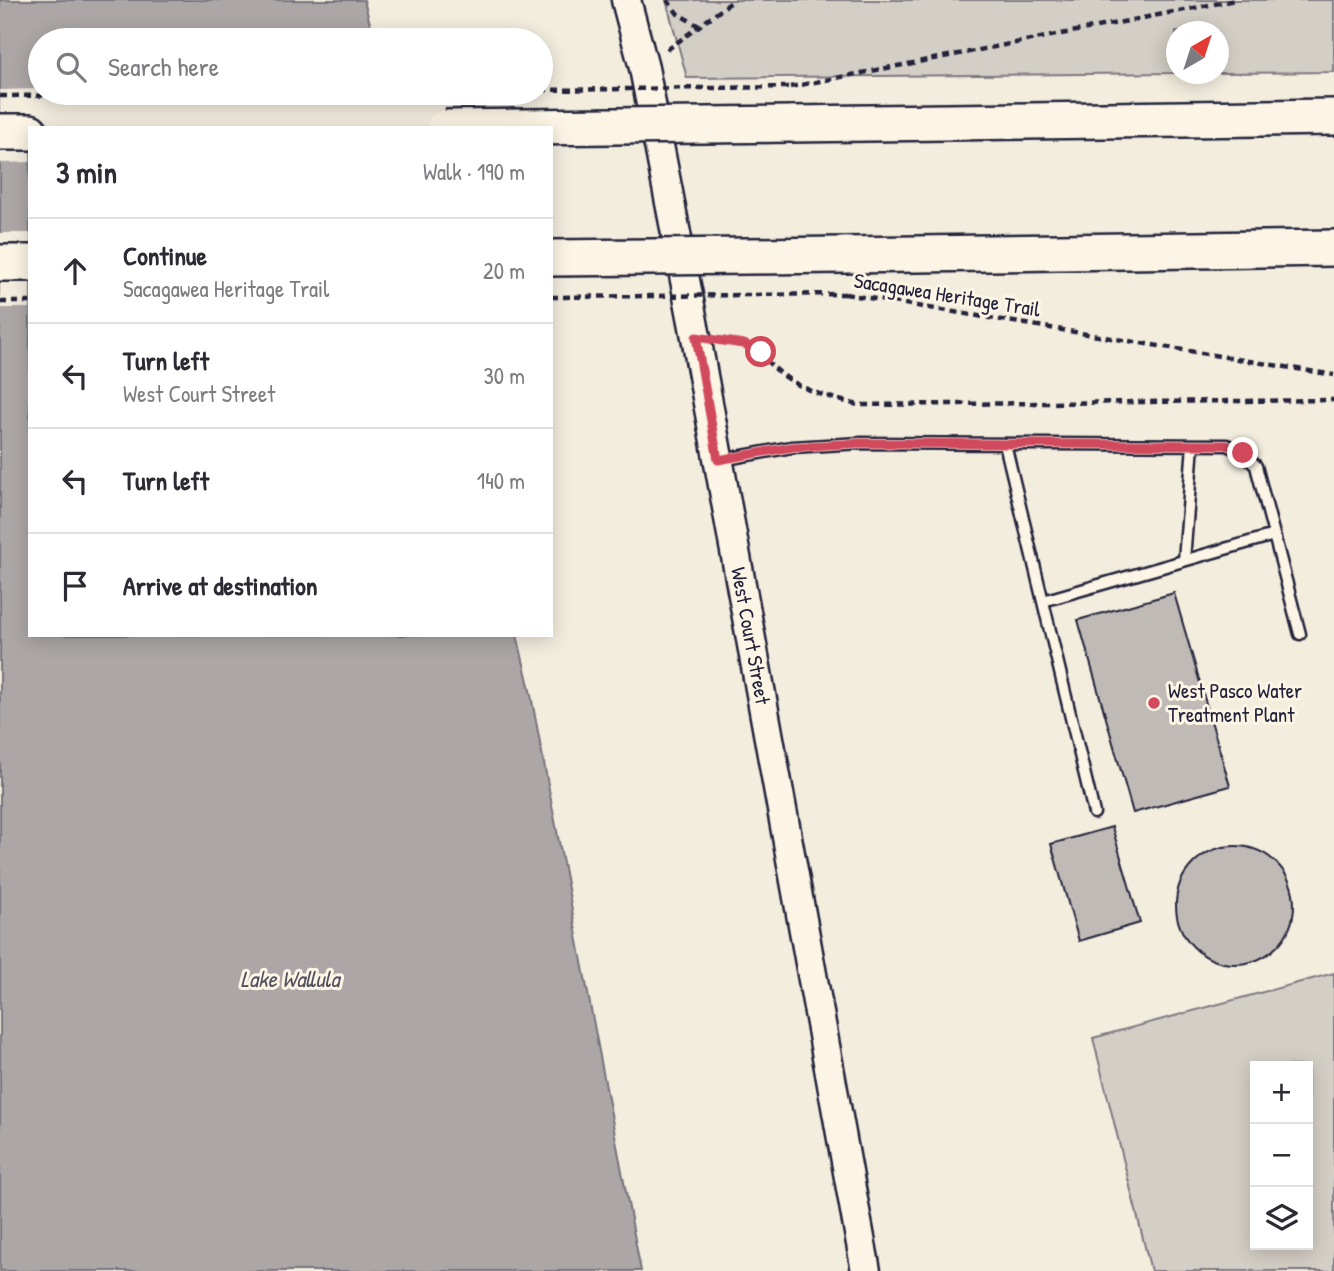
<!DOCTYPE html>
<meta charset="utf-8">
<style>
body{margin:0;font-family:"Patrick Hand",sans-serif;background:#f2f2f3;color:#2b2b33}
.controls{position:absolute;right:21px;bottom:21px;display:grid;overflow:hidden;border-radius:0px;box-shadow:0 4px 18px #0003}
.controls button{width:63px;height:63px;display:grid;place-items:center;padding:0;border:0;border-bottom:2px solid #e1e1e2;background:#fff;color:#2b2b33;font:35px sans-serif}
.compass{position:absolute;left:1166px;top:21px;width:63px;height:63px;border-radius:50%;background:#fff;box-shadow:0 4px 18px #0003;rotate:39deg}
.stop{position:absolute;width:21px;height:21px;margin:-16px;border:5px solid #d1495b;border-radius:50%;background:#fff}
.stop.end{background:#d1495b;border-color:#fff;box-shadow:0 2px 7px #0008}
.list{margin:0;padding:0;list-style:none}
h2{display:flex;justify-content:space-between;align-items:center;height:91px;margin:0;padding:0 28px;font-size:30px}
h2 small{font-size:23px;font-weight:400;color:#7c7c81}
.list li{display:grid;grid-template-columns:46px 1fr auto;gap:21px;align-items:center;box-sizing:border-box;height:105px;padding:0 28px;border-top:2px solid #e1e1e2}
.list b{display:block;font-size:26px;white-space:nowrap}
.list p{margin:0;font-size:23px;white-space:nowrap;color:#7c7c81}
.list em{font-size:23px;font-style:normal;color:#7c7c81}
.icon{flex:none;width:38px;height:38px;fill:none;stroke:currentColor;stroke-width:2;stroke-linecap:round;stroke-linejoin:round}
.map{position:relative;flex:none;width:1334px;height:1271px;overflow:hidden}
.search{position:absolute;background:#fff;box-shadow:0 4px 18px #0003;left:28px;top:28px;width:525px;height:77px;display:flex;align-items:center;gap:18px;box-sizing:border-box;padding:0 24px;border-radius:38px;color:#7c7c81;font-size:26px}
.panel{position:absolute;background:#fff;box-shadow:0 4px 18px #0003;left:28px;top:126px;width:525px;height:511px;border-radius:0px}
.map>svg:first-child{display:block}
</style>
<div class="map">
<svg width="1334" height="1271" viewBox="0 0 1334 1271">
<rect width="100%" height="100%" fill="#f3edde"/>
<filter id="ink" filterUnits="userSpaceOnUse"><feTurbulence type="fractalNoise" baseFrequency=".0143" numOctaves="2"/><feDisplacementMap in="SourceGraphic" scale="14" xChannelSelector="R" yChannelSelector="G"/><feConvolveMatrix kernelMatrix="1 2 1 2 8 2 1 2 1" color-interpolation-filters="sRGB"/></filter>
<g filter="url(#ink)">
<path fill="#d4cfc6" stroke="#7b7880" stroke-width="2" fill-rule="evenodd" d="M666,0h668v72l-115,1 -1,-41h-42v41l-489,5z
M1334,973v298h-183l-58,-233zM1255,1066h53v179h-53z"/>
<path fill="#aca7a6" stroke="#75727b" stroke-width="2" d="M0,0h364l10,40h-334v53l-10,35v507h487l13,55 111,581h-641z"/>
<path fill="#f3edde" d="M40,89v4h350l9,35h-369v34l-30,1v-73z
M0,233h30v75h-30z"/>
<path fill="#bfbab6" stroke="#22223b" stroke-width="2" d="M1174,593l56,193 -97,27 -55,-193z
M1112,827l28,96 -61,18 -28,-97z
M1176 905a59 59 0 1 1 118 0a59 59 0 1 1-118 0Z"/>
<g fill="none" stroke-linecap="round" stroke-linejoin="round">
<g stroke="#22223b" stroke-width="15">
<path id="service" d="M1005,444l89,369
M721,460l71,-13 69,-4 366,2 16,8 13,13 44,168
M1184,560l9,-115
M1043,601l231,-66"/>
</g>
<g stroke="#22223b" stroke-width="33">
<g id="secondary">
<path id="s1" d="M626,0l18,68 52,269 170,934"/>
</g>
</g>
<g stroke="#22223b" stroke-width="40">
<path id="motorway" d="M791,124l543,-7
M0,132h30
M844,255l490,-7
M0,263h30"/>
</g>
<path stroke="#22223b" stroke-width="4.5" stroke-dasharray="7 5" stroke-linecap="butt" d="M667,0l11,14 21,12
M667,50l67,-50
M790,87l445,-87
M0,96l316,-3
M845,294l489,81
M0,302h30
M723,341c39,6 36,17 64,37 20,14 48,21 71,27l476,-5"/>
<use href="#service" stroke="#fcf5e5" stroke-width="10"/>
<use href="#secondary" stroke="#fcf5e5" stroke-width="28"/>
<use href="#motorway" stroke="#fcf5e5" stroke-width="35"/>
<g stroke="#22223b" stroke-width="40" stroke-linecap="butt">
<path id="motorway-bridge" d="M445,128l346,-4
M551,258l293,-3"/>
</g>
<path stroke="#22223b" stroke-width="4.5" stroke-dasharray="7 5" stroke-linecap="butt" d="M541,90l249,-3
M551,297l294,-3"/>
<use href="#motorway-bridge" stroke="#fcf5e5" stroke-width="35"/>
</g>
</g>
<g fill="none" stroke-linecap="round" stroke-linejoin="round" filter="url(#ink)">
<path stroke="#d1495b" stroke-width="9" d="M761,352l-17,-8 -48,-7 22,123 74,-13 69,-4 366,2 16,8"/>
</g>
<circle fill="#d1495b" stroke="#fcf5e5" stroke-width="2.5" cx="1154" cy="703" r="7"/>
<g text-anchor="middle" stroke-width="6" stroke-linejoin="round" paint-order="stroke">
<g font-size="21" fill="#22223b" stroke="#fcf5e5">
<text transform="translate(947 295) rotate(9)" y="7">Sacagawea Heritage Trail</text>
<text dy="7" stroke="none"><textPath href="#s1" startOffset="648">West Court Street</textPath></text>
</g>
<g font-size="21" fill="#22223b" stroke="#fcf5e5" text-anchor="start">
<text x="1168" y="698">West Pasco Water<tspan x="1168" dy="24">Treatment Plant</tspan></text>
</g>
<g font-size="23" font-style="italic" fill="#525160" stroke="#fcf5e5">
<text x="290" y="987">Lake Wallula</text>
</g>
</g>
</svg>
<div class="controls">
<button>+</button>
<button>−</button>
<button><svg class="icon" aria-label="layers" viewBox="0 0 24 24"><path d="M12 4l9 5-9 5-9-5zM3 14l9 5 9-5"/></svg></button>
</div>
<svg class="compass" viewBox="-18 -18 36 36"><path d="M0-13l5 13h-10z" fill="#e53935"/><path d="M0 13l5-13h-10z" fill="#7c7c81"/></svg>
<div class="stop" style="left:761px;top:352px"></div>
<div class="stop end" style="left:1243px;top:453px"></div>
<div class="search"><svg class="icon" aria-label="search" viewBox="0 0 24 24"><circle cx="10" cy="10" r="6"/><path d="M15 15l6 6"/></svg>Search here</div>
<section class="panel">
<h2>3 min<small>Walk · 190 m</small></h2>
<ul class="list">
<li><svg class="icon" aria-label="ahead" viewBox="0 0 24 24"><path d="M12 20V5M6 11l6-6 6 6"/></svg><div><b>Continue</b><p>Sacagawea Heritage Trail</p></div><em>20 m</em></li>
<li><svg class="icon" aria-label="left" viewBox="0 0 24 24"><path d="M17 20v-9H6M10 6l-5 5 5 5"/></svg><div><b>Turn left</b><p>West Court Street</p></div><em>30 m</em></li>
<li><svg class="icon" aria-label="left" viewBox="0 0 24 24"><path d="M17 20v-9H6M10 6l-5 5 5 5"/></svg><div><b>Turn left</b></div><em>140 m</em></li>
<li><svg class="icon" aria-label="arrive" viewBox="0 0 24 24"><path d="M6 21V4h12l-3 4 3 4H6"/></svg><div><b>Arrive at destination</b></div></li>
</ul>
</section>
</div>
